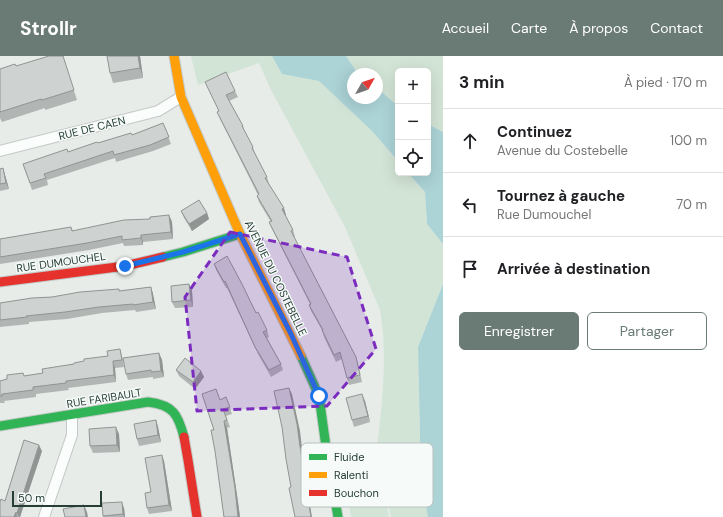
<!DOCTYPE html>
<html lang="fr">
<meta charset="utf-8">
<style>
body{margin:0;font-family:"DM Sans",sans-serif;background:#f6f6f6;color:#202124}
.controls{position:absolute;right:12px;top:12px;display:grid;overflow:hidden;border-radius:6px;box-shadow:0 4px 16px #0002}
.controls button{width:36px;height:36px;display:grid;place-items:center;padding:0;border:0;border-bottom:1px solid #e0e0e0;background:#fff;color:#202124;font:20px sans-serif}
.compass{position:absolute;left:347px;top:12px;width:36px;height:36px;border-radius:50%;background:#fff;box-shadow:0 4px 16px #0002;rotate:50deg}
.scale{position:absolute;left:12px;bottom:10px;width:90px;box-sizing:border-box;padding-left:4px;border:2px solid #263e36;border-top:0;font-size:11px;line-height:14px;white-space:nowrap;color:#263e36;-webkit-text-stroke:3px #f6faf8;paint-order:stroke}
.stop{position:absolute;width:12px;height:12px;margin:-9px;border:3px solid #1a73e8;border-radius:50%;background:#fff}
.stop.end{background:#1a73e8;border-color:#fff;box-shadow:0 1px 4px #0008}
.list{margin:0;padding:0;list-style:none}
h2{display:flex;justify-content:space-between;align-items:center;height:52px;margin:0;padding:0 16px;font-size:17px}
h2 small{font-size:13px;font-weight:400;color:#757577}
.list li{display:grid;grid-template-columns:26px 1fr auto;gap:12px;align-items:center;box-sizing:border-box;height:64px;padding:0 16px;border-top:1px solid #e0e0e0}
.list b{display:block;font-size:15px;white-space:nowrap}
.list p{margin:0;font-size:13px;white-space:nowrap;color:#757577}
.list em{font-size:13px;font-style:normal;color:#757577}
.actions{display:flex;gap:8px;padding:12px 16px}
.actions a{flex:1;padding:9px 0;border:1px solid #6a7b75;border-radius:6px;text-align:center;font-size:14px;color:#6a7b75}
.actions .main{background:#6a7b75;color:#fff}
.icon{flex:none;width:22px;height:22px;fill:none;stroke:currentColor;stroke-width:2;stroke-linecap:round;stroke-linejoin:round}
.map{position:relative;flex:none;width:443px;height:461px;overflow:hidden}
header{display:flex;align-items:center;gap:24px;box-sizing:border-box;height:56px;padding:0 20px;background:#6a7b75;color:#fff}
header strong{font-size:19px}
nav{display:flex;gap:22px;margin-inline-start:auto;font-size:14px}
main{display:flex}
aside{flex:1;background:#fff}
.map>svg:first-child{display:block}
</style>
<header>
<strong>Strollr</strong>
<nav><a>Accueil</a><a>Carte</a><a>À propos</a><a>Contact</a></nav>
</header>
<main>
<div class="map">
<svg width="443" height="461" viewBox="0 0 443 461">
<rect width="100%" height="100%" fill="#e7ece9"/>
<path fill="#d2e4d6" d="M191,0h81l10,18 37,7 53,50 26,30v12h10l17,19 2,32 16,20v40l-25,63 3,132 7,38h-37l-10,-45 8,45h-38l-10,-62 36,-6c5,-46 11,-94 3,-139l-35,-83 -74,-137 -12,-27 -61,22z
M346,0h97v76l-15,-8v-53h-30v35l-21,-18v-14c-22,0 -19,0 -31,-18z"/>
<path fill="#acd3d6" d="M272,0h74l10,15 4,3h-7v24h24v-10l21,18v55l-26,-30 -53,-50 -37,-7z
M428,68l15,8v112l-16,-20 -2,-32 -17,-19h20z
M443,228v233h-15l-7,-38 -3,-132z"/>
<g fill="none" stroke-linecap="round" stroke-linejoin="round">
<g stroke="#c4c9c6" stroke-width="12">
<path id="street" d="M0,95l158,-40 23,-14
M44,461l28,-82v-20"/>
</g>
<g stroke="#c3c9c6" stroke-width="11">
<path id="fast" d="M163,201l20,-5 57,-18
M301,300l18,40 8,58 11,63
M0,370l148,-24c25,3 30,12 36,35"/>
</g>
<g stroke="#c3c9c6" stroke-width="11">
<path id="slow" d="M174,0l7,41 59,137 61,122"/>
</g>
<g stroke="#c3c9c6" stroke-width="11">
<path id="jam" d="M0,226l125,-16 38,-9
M184,381l4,23 9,57"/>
</g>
<use href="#street" stroke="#fbfcfc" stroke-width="10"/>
<use href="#fast" stroke="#30b455" stroke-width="9"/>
<use href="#slow" stroke="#ff9f0a" stroke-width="9"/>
<use href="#jam" stroke="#e5322d" stroke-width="9"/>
</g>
<path fill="#b1b5b4" d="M63,0l14,44 -32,10v-2l-43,14 -2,-4v-49l16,-3z
M140,0l3,22 -30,5 -3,-10z
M205,26l30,9 3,6 -9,4 14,25 2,7 8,14 2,7 12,23 2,7 17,31h-1l8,15 2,7h-1l62,120 2,7 4,18 -13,3 -2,-7 -5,-19 -6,3 -12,-25 -2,-7 -11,-19 -2,-6 1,-1 -38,-75 -3,-7h2l-12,-20 -2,-6 1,-1 -38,-76 -3,-7 2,-1 -11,-23z
M163,67l8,21 -18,7 -37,11 -1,-4 -68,22 1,5 -16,5 -9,-26 45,-12 30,-9 34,-8z
M3,112l6,21 -9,2v-22z
M181,155l26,2 2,6 -17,12 -8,-13z
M169,159l3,7 1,17 -30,3v3l-19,1 -1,-3 -34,7 -89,14v-25l71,-12 2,4 77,-12z
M214,208l42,49 11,17 2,7 -2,1 14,26 2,6 -12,7 -13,-23 -31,-66h-1l-10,-18z
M189,228l3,7 1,16 -18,1 -3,-6z
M151,231l2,7 3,15 -20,3 -1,-2 -33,3 -35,6 -38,3v2l-29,3v-24l52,-6 68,-6z
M120,293l2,7 2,11 -9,1 1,14 -48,6 1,2 -33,4v3l-32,4 1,2h-5v-22l7,-2 16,-6 1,3 19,-3 41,-12 24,-5z
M159,297l3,7 2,17 -11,2v-2l-25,3 -2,-6z
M176,314l25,1 3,6 -9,12 -16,-13z
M226,341l6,17 -6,2 4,11 -3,1 10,67 3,22h-16l-10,-87 6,-30z
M365,345l5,21 -16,5 -2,-7z
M156,364l2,7 3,15 -22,4 -2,-7z
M119,378l1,18 -27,1 -3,-7z
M42,395l-22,66h-20l5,-16z
M164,405l8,50 -23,3 -2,-6 4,-16z
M124,452l1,9h-22v-1z"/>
<path fill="#909492" d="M138,0h2l3,22 -3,-10z
M3,112l6,21 -3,-6z
M284,152l2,7 -1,1 -3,-7z
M207,157l2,6 -17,12 -3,-7z
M169,159l3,7 1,17 -2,-7z
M141,179l2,7v3l-2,-7z
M189,228l3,7 1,16 -2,-7z
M151,231l2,7 3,15 -3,-7z
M159,297l3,7 2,17 -3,-6z
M113,305l2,7 1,14 -2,-7z
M201,315l3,6 -9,12 -2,-7z
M289,332l3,6 8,37 6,51 6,35h-1z
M362,338l3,7 5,21 -2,-6z
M156,364l2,7 3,15 -3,-7z
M224,365l3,7 10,67 3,22h-2z
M116,371l3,7 1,18 -3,-7z
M39,389l3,6 -22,66h-1l-2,-4z
M162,399l2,6 8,50 -3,-6z
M122,446l2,6 1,9h-1l-1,-3z
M84,449l3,7 1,5h-2z
M16,456l1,5h-3z"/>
<path fill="#ced3d1" stroke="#909492" d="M49,0h14l11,34 -32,10 -1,-1 -41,13v-43l15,-5 1,2z
M107,0h31l2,12 -30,5z
M226,16l9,19 -9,4 17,31h-1l11,21 -1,1 15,29 -2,1 19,30 -2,1 11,21 -2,1 65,126 4,18 -13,3 -7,-26 -6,3 -12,-25h1l-14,-25 2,-1 -42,-82 3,-1 -15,-25 2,-2 -42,-82 2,-1 -14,-29z
M163,67l6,14 -19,8 -36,10 -1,-4 -69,23 2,4 -16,5 -7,-19 44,-15 1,3 29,-10 1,1 33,-10 1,2z
M3,112l3,15 -6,1v-15z
M199,144l8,13 -18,11 -8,-13z
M169,159l2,17 -30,3v3l-19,2v-4l-35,7 -87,14v-18l71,-12 1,4 52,-11 26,-1v-2z
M227,200l15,28 14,29 2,-1 9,18 -4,2 18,32 -12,6 -14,-23 -30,-66 -1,1 -10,-18z
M189,228l2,16 -19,2 -1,-16z
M151,231l2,15 -20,3v-1l-34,3 -34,5 -39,4 1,1 -27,3v-17l32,-5 20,-1 28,-5 39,-3v2z
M120,293l2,11 -9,1 1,14 -48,6v2l-33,4v3l-31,4v2h-2v-15l7,-2v-4l16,-2 1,3 19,-3 -1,-4 32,-5v-1l10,-2v-2l24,-3 -1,-5z
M159,297l2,18 -10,1v-2l-25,4 -3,-16z
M185,302l16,13 -8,11 -17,-12z
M289,332l8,36 7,52 7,41h-16l-6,-29 2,-1 -5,-28 -4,-32 -8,-36z
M216,333l4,11 6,-3 4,10 -7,2 4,11 -3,1 11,67 3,29h-14l-9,-66 -4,-21h3l-12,-36z
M362,338l6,22 -16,4 -6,-22z
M156,364l2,15 -21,4 -3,-15z
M116,371l1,18 -27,1 -1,-17z
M24,384l15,5 -22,68 -1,-1 -2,5h-14v-15l1,-3 4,2z
M162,399l7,50 -22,3 -2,-15 6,-1 -6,-34z
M122,446l1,12 -20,2 -1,-13z
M84,449l2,12h-21l-2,-8z"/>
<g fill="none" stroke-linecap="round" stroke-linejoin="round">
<path stroke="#1a73e8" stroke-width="5" d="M125,210l58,-14 57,-18 51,100 28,62"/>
</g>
<path fill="#7b2cbf" fill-opacity="0.2" stroke="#7b2cbf" stroke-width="3" stroke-dasharray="8 5" stroke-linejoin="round" d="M230,176l117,25 29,92 -49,57 -130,5 -12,-114z"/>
<g text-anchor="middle" stroke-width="3" stroke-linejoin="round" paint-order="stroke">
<g font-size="11" fill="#263e36" stroke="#f6faf8">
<text transform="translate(92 72) rotate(-14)" y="4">RUE DE CAEN</text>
<text transform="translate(61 206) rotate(-8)" y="4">RUE DUMOUCHEL</text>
<text transform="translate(276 222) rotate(64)" y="4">AVENUE DU COSTEBELLE</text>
<text transform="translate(104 342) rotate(-9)" y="4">RUE FARIBAULT</text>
</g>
</g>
<rect x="301" y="387" width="132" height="64" rx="6" fill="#f6faf8" stroke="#b8c2be" stroke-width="1"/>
<rect x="309" y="398" width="18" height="6" fill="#30b455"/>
<rect x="309" y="416" width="18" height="6" fill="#ff9f0a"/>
<rect x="309" y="434" width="18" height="6" fill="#e5322d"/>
<g font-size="11" fill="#263e36">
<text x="334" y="405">Fluide</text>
<text x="334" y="423">Ralenti</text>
<text x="334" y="441">Bouchon</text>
</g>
</svg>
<div class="controls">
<button>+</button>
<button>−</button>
<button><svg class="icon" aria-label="locate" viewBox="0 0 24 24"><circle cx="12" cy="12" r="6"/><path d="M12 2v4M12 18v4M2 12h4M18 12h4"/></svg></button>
</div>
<svg class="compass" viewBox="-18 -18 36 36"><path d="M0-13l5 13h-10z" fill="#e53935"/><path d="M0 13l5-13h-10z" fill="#757577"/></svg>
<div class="scale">50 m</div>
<div class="stop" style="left:319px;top:340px"></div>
<div class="stop end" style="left:125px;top:210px"></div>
</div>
<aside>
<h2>3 min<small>À pied · 170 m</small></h2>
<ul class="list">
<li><svg class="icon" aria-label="ahead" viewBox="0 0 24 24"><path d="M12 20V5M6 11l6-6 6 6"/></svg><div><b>Continuez</b><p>Avenue du Costebelle</p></div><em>100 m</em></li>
<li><svg class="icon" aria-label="left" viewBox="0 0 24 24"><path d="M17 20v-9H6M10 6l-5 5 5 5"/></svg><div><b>Tournez à gauche</b><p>Rue Dumouchel</p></div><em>70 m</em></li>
<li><svg class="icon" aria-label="arrive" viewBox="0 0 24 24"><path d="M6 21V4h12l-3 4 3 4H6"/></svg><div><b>Arrivée à destination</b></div></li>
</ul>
<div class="actions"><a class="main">Enregistrer</a><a>Partager</a></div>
</aside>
</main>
